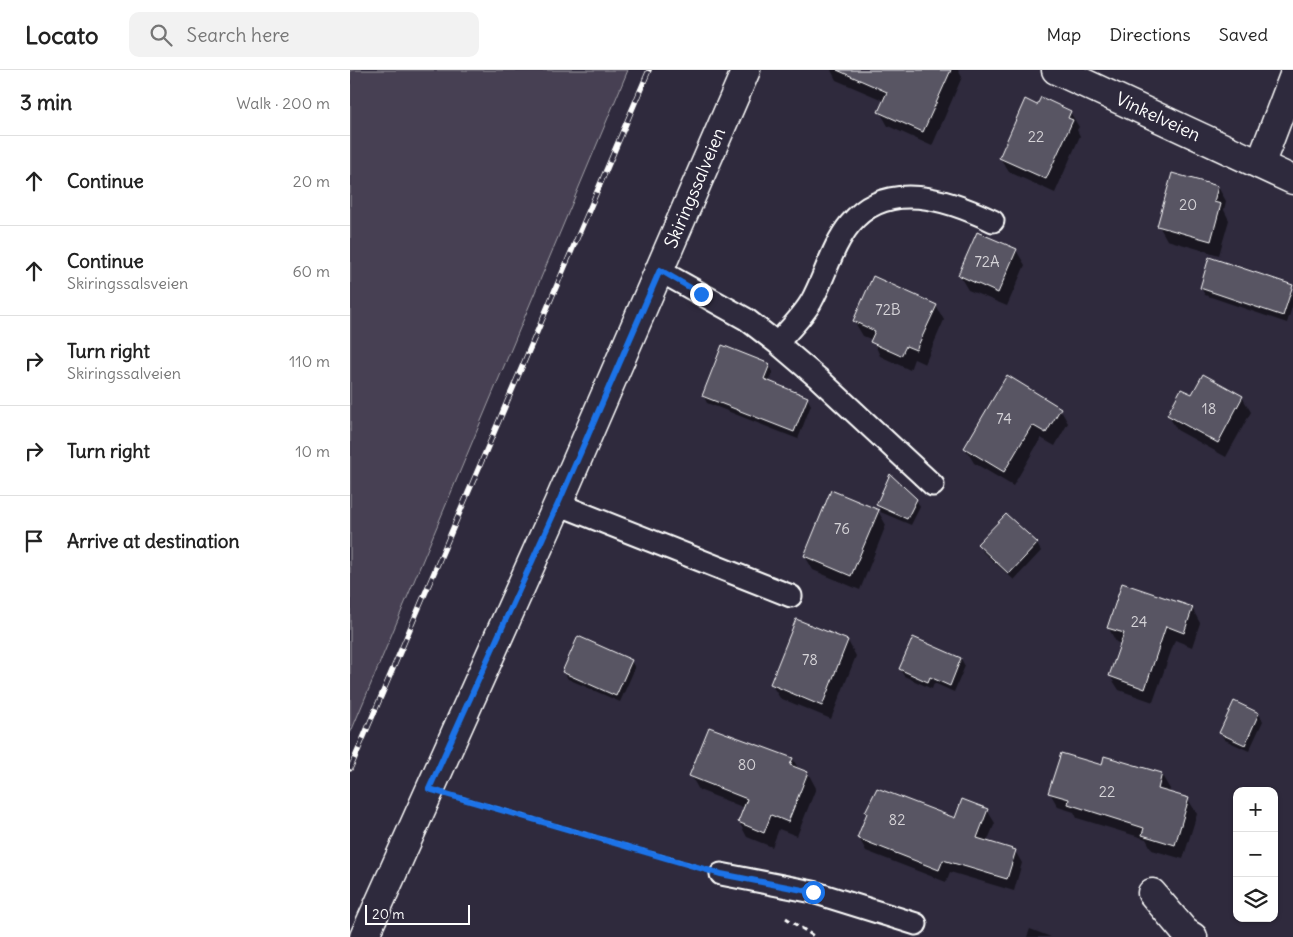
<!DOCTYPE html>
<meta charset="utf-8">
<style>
body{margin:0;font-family:Delius,sans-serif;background:#f2f2f2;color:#222}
.controls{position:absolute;right:15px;bottom:15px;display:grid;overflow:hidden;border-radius:10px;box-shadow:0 1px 4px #0004}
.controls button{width:45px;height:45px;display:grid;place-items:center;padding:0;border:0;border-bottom:1px solid #e0e0e0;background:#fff;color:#222;font:25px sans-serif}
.scale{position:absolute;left:15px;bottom:12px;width:105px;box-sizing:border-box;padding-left:5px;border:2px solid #fff;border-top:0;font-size:14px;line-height:18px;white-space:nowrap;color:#fff;-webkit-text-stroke:4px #2f2a3d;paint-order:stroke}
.stop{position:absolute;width:15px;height:15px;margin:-11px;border:4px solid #1a73e8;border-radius:50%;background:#fff}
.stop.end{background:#1a73e8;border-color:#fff;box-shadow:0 1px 5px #0008}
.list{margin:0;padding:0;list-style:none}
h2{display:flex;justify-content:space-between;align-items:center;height:65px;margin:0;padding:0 20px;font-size:21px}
h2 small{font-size:16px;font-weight:400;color:#767676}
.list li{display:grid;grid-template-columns:32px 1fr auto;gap:15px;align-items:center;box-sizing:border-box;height:90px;padding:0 20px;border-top:1px solid #e0e0e0}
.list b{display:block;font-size:19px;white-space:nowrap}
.list p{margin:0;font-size:16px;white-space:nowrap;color:#767676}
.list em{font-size:16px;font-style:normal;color:#767676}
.icon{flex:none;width:28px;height:28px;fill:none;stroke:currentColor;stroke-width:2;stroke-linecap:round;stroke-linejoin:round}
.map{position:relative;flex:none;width:943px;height:867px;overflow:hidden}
header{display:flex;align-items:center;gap:30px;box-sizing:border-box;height:70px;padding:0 25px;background:#fff;border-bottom:1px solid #e0e0e0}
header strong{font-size:24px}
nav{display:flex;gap:28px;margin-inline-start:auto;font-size:18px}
.search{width:350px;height:45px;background:#f2f2f2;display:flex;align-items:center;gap:12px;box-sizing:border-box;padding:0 18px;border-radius:10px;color:#767676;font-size:19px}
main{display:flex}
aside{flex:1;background:#fff}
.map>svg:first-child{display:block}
</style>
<header>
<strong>Locato</strong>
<div class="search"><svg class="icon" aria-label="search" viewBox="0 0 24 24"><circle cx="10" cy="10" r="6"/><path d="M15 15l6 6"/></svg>Search here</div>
<nav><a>Map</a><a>Directions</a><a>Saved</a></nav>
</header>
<main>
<aside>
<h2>3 min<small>Walk · 200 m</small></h2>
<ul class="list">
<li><svg class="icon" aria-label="ahead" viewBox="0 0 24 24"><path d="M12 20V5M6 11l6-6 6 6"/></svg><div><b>Continue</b></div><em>20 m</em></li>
<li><svg class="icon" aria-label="ahead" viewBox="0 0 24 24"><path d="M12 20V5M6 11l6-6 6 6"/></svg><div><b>Continue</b><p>Skiringssalsveien</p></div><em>60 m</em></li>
<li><svg class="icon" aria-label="right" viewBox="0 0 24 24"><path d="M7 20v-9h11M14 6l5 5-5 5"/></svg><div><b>Turn right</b><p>Skiringssalveien</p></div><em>110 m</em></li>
<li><svg class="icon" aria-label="right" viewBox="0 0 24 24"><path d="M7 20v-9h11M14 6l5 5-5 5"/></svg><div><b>Turn right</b></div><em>10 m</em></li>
<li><svg class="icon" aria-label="arrive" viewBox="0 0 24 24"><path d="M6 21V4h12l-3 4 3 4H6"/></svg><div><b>Arrive at destination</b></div></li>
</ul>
</aside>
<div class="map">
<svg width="943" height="867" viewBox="0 0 943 867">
<rect width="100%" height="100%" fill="#2f2a3d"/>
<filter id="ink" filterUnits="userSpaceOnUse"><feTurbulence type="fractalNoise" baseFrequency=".02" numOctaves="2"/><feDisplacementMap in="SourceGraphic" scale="10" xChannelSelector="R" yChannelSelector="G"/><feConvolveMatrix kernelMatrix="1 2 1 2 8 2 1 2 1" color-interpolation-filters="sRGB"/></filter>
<g filter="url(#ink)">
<path fill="#464152" stroke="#a2a0a8" d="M0,0h278l-278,664z"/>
<path fill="#0007" d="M481,0h127l4,7 -30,69 -44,-20 -8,-14 5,-11 -49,-21z
M720,42l9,15 -2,3 3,6 -25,57 -46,-21 -9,-14z
M868,117l8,14 -2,9 5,10 -10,35 -52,-15 -8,-14z
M666,180l9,15 -18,41 -39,-16 -9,-15z
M942,216l1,18 -6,19 -82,-28 -4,-7z
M586,236l8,14 -19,44 -11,-5 -4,11 -30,-14 -7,-16 -10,-4 -9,-15z
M419,295l4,7 -4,11 38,15 4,7 -13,34 -91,-36 -4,-8z
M842,326l50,1 9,15 -25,45 -49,-27 -9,-15z
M710,339l8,14 -13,23 -14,-8 -28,48 -39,-23 -9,-15z
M482,421l49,21 -3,-7 38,-6 4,8 -9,18 -33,-14 8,14 -26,65 -47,-20 -8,-14z
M687,474l4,7 -27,29 -31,-28 -4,-7z
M842,538l8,15 -8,24 -17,-7 -22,62 -34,-12 -9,-14 12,-32 -6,-2 -8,-15z
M446,551l52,20 8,15 -25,63 -51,-21 -9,-14z
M563,569l48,20 4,7 -11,26 -20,-9 -2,6 -28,-13 -4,-7z
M281,591l4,7 -15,34 -52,-23 -4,-7z
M909,644l4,7 -14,30 -24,-11 -5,-7z
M360,659l83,30 6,11 9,3 8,15 -19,48 -18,-7 -7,18 -25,-10 -8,-15 6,-14 -46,-18 -8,-14z
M752,696l59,8 9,15 -1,4 19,6 9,15 -14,45 -31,-9 -6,-11 -69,-21 -3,-6 -16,-5 -8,-14z
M637,740l8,13 -8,19 28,9 7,12 -8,28 -64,-19 -4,10 -80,-31 -7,-13 97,-18z
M680,859l21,8h-24z"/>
<path fill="#595564" stroke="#fff" d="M487,0h114l-28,62 -45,-20 9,-20z
M691,27l30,14 -3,7 5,2 -27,59 -47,-21 26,-59 12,6z
M822,103l46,13 -4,16 7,2 -10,37 -54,-15z
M627,162l40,17 -19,44 -40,-18z
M859,187l84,28 -10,31 -83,-28z
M523,206l64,29 -21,45 -10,-4 -5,10 -31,-14 5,-11 -22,-10z
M372,275l48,19 -6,15 44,18 -14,35 -92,-36z
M853,304l40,22 -25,47 -51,-28 14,-26 11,5z
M657,305l54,33 -15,25 -14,-8 -28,47 -40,-24z
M540,404l27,25 -10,20 -31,-14z
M481,420l48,20 -28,66 -47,-20z
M656,444l32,29 -29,31 -32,-30z
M772,513l71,24 -9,26 -18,-7 -21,63 -36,-13 15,-43 -17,-5z
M446,549l52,21 -26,66 -52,-22z
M228,566l54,24 -16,36 -54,-24z
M563,567l48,21 -11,28 -20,-9 -2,5 -29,-13z
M884,631l25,12 -14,32 -26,-12z
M359,657l84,31 -3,7 18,7 -20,50 -17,-7 -7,18 -26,-11 9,-23 -58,-23z
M711,683l41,12 2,-9 58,17 -4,16 31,9 -14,47 -33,-10 2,-7 -76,-24 1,-5 -21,-6z
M527,718l78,30 7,-19 26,10 -11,29 39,12 -9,29 -64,-19 -4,10 -82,-32 10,-25 -2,-1z"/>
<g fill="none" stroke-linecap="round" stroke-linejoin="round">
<g stroke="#fff" stroke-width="25">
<path id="service" d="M310,201l86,48 31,24 41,35 115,107
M427,273c12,-13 25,-26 34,-41 14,-25 21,-56 39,-78 37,-46 99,-24 143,-3
M208,434l233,92
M371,804l92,18 103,32"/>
</g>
<g stroke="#fff" stroke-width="31">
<path id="minor" d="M706,0l237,110
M910,95l33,-87
M802,823l33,39 8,5"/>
</g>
<g stroke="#fff" stroke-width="31">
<path id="secondary" d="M14,867l194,-433 188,-434"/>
</g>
<path stroke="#fff" stroke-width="3" stroke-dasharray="5 4" stroke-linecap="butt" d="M111,728l234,68
M436,848l29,19"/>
<use href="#service" stroke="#2f2a3d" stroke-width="21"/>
<use href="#minor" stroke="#2f2a3d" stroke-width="28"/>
<use href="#secondary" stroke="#2f2a3d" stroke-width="28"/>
<g stroke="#fff" stroke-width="5.5">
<path id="rail" d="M0,699l299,-699"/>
</g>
<use href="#rail" stroke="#2f2a3d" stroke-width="4" stroke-dasharray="11" stroke-linecap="butt"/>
</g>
</g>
<g fill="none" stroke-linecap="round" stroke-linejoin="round" filter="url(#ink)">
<path stroke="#1a73e8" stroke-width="6" d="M351,224l-41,-24 -102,234 -129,285 292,85 92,18"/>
</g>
<g text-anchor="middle" stroke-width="4" stroke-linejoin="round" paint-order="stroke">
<g font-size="15" fill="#d6d4d8">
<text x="686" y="72">22</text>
<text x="838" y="140">20</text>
<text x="637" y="197">72A</text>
<text x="538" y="245">72B</text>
<text x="859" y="344">18</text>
<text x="654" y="354">74</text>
<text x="492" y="464">76</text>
<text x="789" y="557">24</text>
<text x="460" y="595">78</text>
<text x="397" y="700">80</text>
<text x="757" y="727">22</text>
<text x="547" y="755">82</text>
</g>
<g font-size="18" fill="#fff" stroke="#2f2a3d">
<text transform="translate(808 47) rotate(25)" y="6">Vinkelveien</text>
<text transform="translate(345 118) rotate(-67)" y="6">Skiringssalveien</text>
</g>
</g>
</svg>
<div class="controls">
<button>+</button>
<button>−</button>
<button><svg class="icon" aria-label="layers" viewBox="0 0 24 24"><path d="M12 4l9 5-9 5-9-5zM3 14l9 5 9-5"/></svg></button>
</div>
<div class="scale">20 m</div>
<div class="stop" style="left:463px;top:822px"></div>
<div class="stop end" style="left:351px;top:224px"></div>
</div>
</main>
